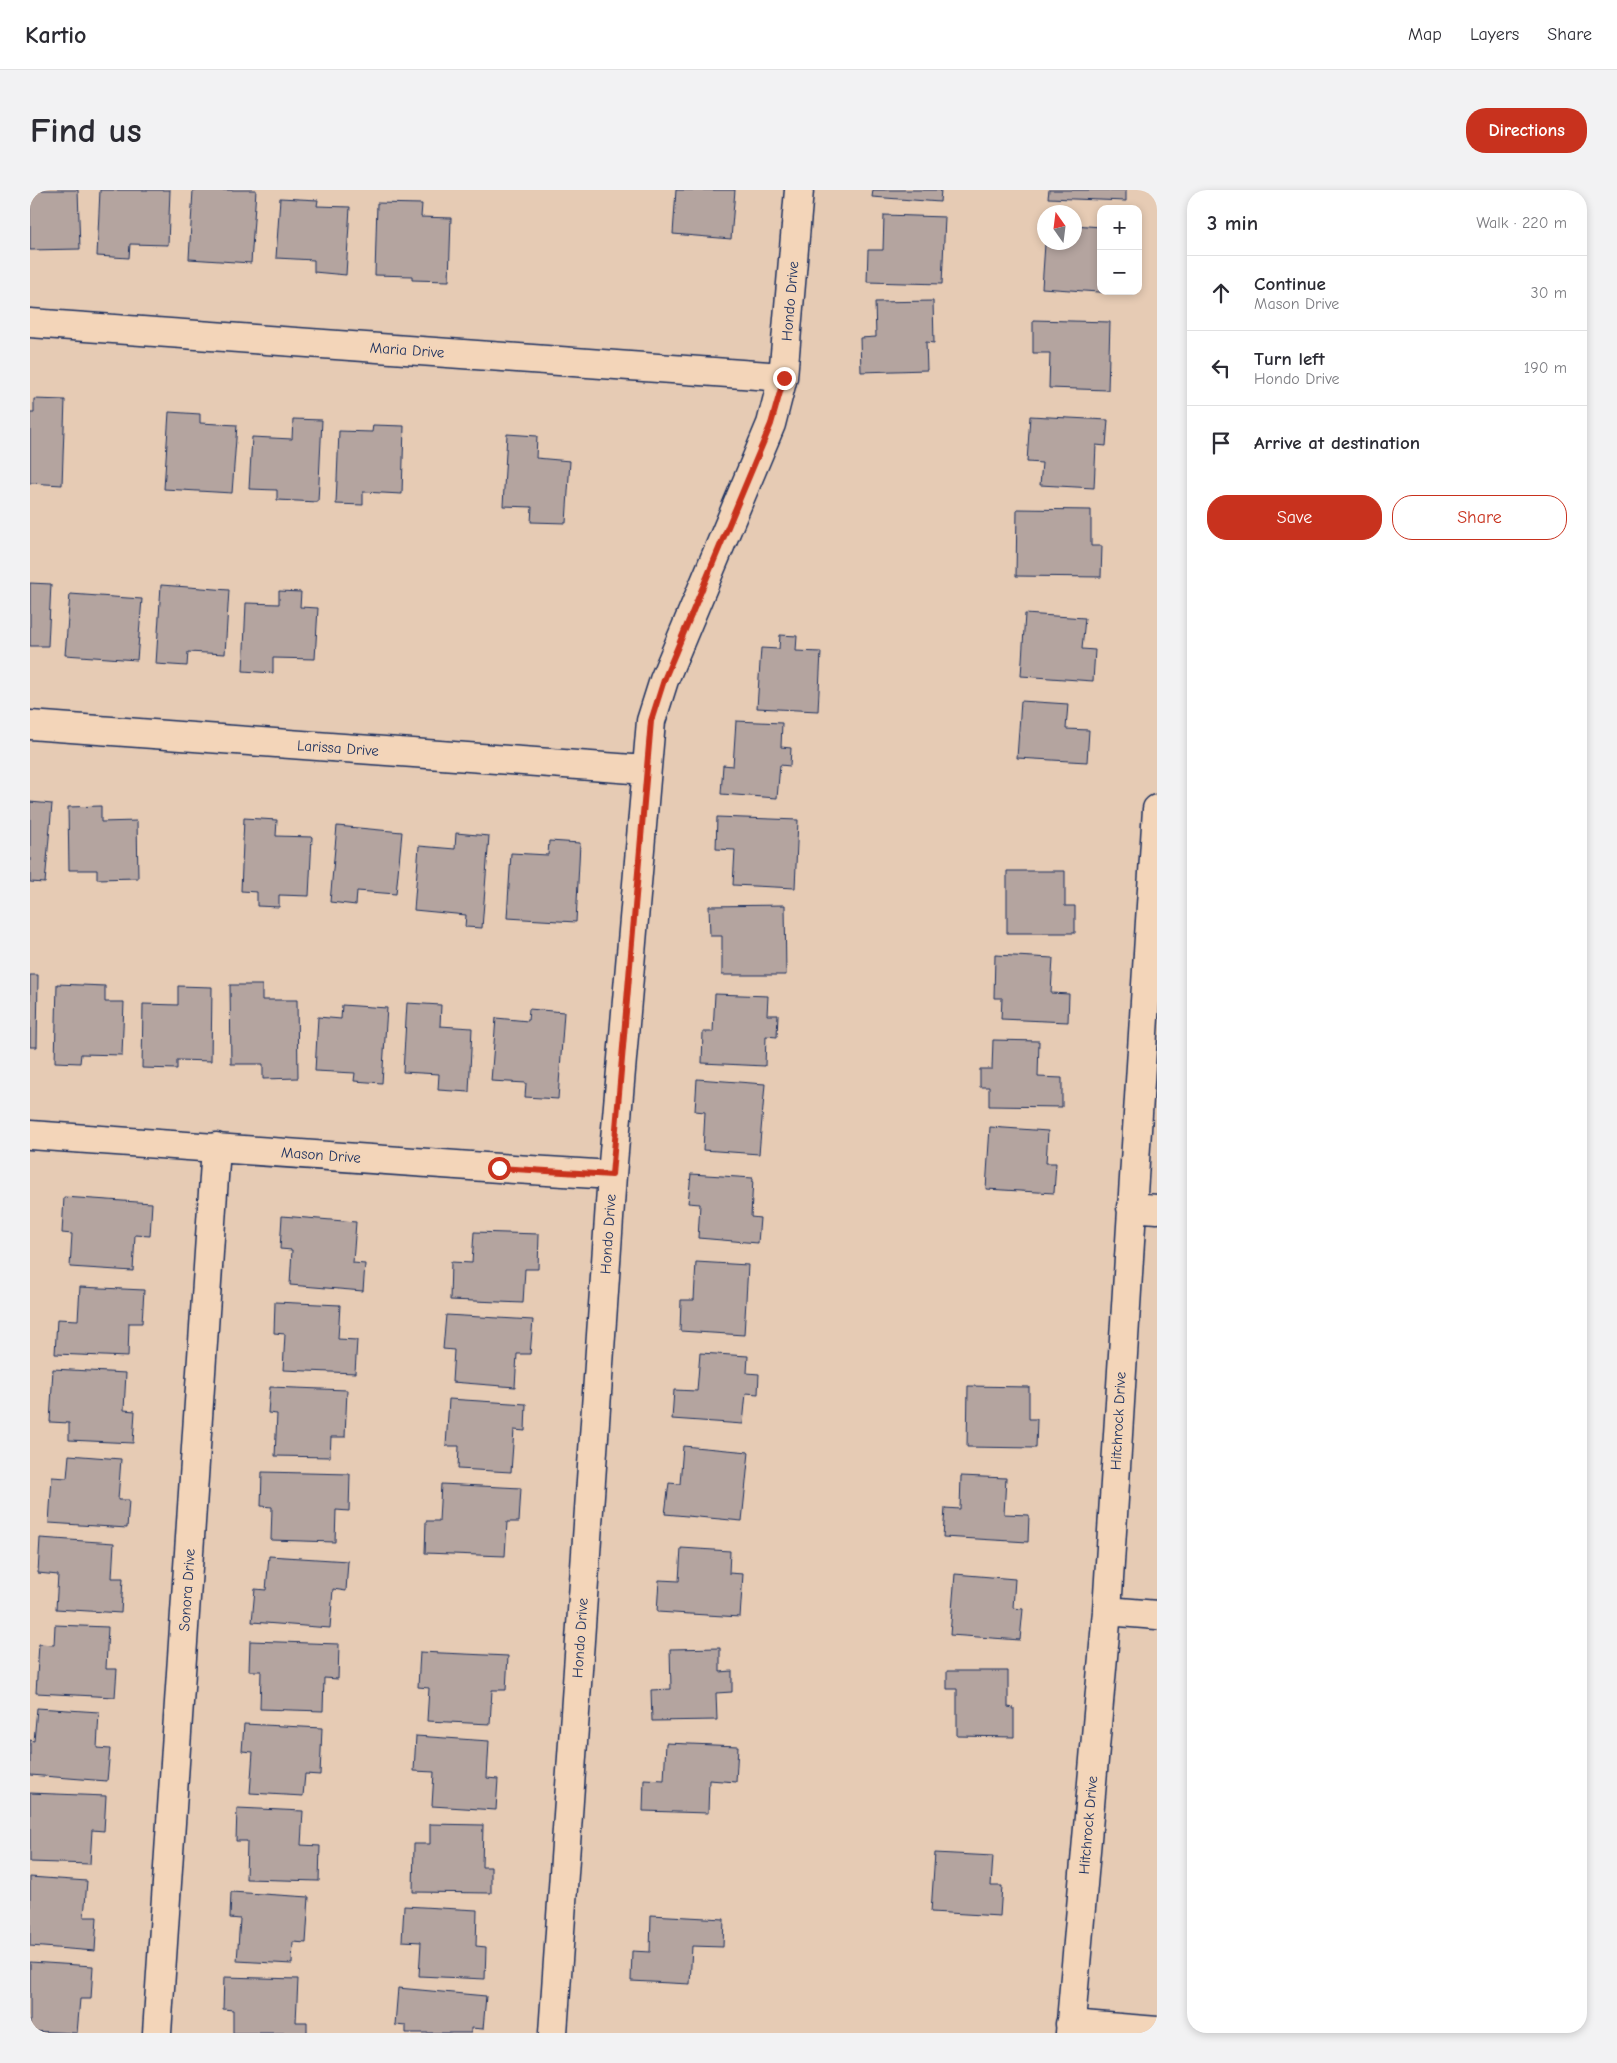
<!DOCTYPE html>
<meta charset="utf-8">
<style>
body{margin:0;font-family:"Comic Neue",sans-serif;background:#f2f2f3;color:#2b2b33}
.controls{position:absolute;right:15px;top:15px;display:grid;overflow:hidden;border-radius:10px;box-shadow:0 2px 8px #0003}
.controls button{width:45px;height:45px;display:grid;place-items:center;padding:0;border:0;border-bottom:1px solid #e1e1e2;background:#fff;color:#2b2b33;font:25px sans-serif}
.compass{position:absolute;left:1007px;top:15px;width:45px;height:45px;border-radius:50%;background:#fff;box-shadow:0 2px 8px #0003;rotate:346deg}
.stop{position:absolute;width:15px;height:15px;margin:-11px;border:4px solid #c8321e;border-radius:50%;background:#fff}
.stop.end{background:#c8321e;border-color:#fff;box-shadow:0 1px 5px #0008}
.list{margin:0;padding:0;list-style:none}
h2{display:flex;justify-content:space-between;align-items:center;height:65px;margin:0;padding:0 20px;font-size:21px}
h2 small{font-size:16px;font-weight:400;color:#7c7c81}
.list li{display:grid;grid-template-columns:32px 1fr auto;gap:15px;align-items:center;box-sizing:border-box;height:75px;padding:0 20px;border-top:1px solid #e1e1e2}
.list b{display:block;font-size:19px;white-space:nowrap}
.list p{margin:0;font-size:16px;white-space:nowrap;color:#7c7c81}
.list em{font-size:16px;font-style:normal;color:#7c7c81}
.actions{display:flex;gap:10px;padding:15px 20px}
.actions a{flex:1;padding:11px 0;border:1px solid #c8321e;border-radius:20px;text-align:center;font-size:18px;color:#c8321e}
.actions .main{background:#c8321e;color:#fff}
.icon{flex:none;width:28px;height:28px;fill:none;stroke:currentColor;stroke-width:2;stroke-linecap:round;stroke-linejoin:round}
.map{position:relative;flex:none;width:1127px;height:1843px;overflow:hidden;border-radius:20px}
header{display:flex;align-items:center;gap:30px;box-sizing:border-box;height:70px;padding:0 25px;background:#fff;border-bottom:1px solid #e1e1e2}
header strong{font-size:24px}
nav{display:flex;gap:28px;margin-inline-start:auto;font-size:18px}
.intro{display:flex;align-items:center;justify-content:space-between;box-sizing:border-box;height:120px;padding:0 30px}
h1{margin:0;font-size:35px}
.button{padding:12px 22px;border-radius:20px;background:#c8321e;color:#fff;font-size:18px;font-weight:700}
main{display:flex;gap:30px;padding:0 30px}
aside{flex:1;background:#fff;border-radius:20px;box-shadow:0 2px 8px #0003}
.map>svg:first-child{display:block}
</style>
<header>
<strong>Kartio</strong>
<nav><a>Map</a><a>Layers</a><a>Share</a></nav>
</header>
<div class="intro"><h1>Find us</h1><a class="button">Directions</a></div>
<main>
<div class="map">
<svg width="1127" height="1843" viewBox="0 0 1127 1843">
<rect width="100%" height="100%" fill="#e6cbb4"/>
<filter id="ink" filterUnits="userSpaceOnUse"><feTurbulence type="fractalNoise" baseFrequency=".02" numOctaves="2"/><feDisplacementMap in="SourceGraphic" scale="10" xChannelSelector="R" yChannelSelector="G"/><feConvolveMatrix kernelMatrix="1 2 1 2 8 2 1 2 1" color-interpolation-filters="sRGB"/></filter>
<g filter="url(#ink)">
<path fill="#b4a49f" stroke="#1b2f5e" d="M0,0h48l2,59 -50,1z
M70,0h70l-2,55 -38,-1 -1,14 -32,-2z
M163,0h63l-5,73 -62,-4z
M646,0h59l-4,49 -58,-5z
M843,0h68l-1,12 -68,-5z
M1019,0h77v11l-78,-3z
M250,8l38,2 -1,6 33,1 -4,68 -32,-3v-12l-38,-2z
M347,13l45,1 -1,13 30,1 -2,63 -37,-1v-4l-37,-1z
M854,25l61,2 -3,67 -75,-2 1,-32h15z
M1044,35l27,2v64h12l-1,2 -70,-5 3,-44 14,1v-3h15z
M903,111l1,42 -8,-1 1,28 -66,2 -1,-34 16,-1 -1,-35z
M1003,130l77,2 -2,68 -59,-2 1,-35h-17z
M4,209l31,1 -3,85 -32,-2v-70h4z
M139,222l31,2v9l37,2 -5,68 -68,-4z
M1000,226l78,4 -2,26 -10,-1 -2,43 -54,-3 2,-22 -15,-1z
M263,229l29,1 -4,82 -41,-2v-10l-28,-1 3,-52 40,2z
M343,235l31,1 -2,68 -39,-2v13l-27,-1 3,-73 33,1z
M477,244l30,2 -1,22 34,3 -4,62 -35,-1 1,-15 -29,-1z
M987,319l74,1v36h11l-1,31 -85,-1z
M0,393l21,1 -3,62h-18z
M131,395l68,5 -4,64 -37,-2 -1,14 -31,-2z
M249,401l22,1 -1,15 18,1 -3,51 -42,-1v15l-30,-2 3,-68 33,1z
M40,404l72,5 -5,61 -72,-5z
M995,424l60,4 -3,31 13,1 -2,31 -72,-5z
M750,445l17,1 -1,15 25,1 -3,59 -61,-3 4,-60 18,1z
M991,511l47,3 -2,25 23,1 -2,32 -70,-4z
M706,531l46,2 -1,24 10,1 -1,18 -10,-1 -3,33 -56,-4 2,-29 10,1z
M0,612l22,2 -7,79 -15,-1z
M71,616v16l36,-1 1,57 -41,1v-9h-28l-1,-63z
M687,627l81,3 -3,68 -62,-3 2,-35 -19,-1z
M214,628l33,2 -1,16 36,1 -3,59 -30,-1v12l-22,-1v-14l-16,-1z
M307,636l65,6 -6,62 -39,-3 -1,14 -26,-3z
M426,643l33,3 -7,92 -17,-1 1,-12 -52,-5 5,-64 36,3z
M519,651l31,2 -4,79 -69,-4 4,-65 37,2z
M977,681h58v35h10v27h-68z
M755,715l1,70h-64v-39h-12l-1,-30z
M965,765l58,3 -2,35 18,1 -1,28 -67,-3 1,-21h-8z
M0,785h8l-1,72h-7z
M27,794l48,2v16h19l-2,53 -41,-1 -1,9 -25,-1z
M200,795h32v15h35l1,78 -35,1v-15h-32z
M148,796l34,1 -1,74 -34,-1v9l-35,-1 1,-64 35,1z
M685,804l53,2 -1,19h11l-1,22 -11,-1 -1,30 -63,-3 1,-31h10z
M377,813l34,2 -1,21 32,2 -3,64 -31,-2 1,-16 -36,-2z
M312,815l45,3 -5,75 -28,-2 1,-8 -40,-2 3,-54 23,2z
M499,819l35,3 -6,87 -33,-2 1,-14 -35,-2 5,-63 32,3z
M963,850l46,1 -1,36 24,1v29l-73,-1v-19h-9v-18h12z
M667,889l68,5 -6,70 -56,-4 2,-38 -10,-1z
M960,937l58,4 -2,32h10l-2,30 -68,-4z
M661,984l62,4 -2,39 9,1 -2,25 -60,-5 2,-34 -12,-1z
M34,1007l88,6 -2,33 -15,-1 -2,36 -63,-4 2,-33 -10,-1z
M252,1026l74,6 -3,41 12,1 -2,27 -73,-6 2,-35 -12,-1z
M444,1042l65,2 -1,35h-13l-2,34 -73,-3 1,-38 21,1z
M666,1072l52,3 -4,70 -64,-4 1,-31h13z
M50,1097l64,3 -2,33h-13l-1,34 -73,-3 2,-35 21,1z
M245,1112l65,3 -2,34 19,1 -2,33 -72,-3 2,-36 -11,-1z
M416,1125l87,5 -3,34h-13l-2,33 -63,-5 2,-32 -11,-1z
M670,1163l48,3 -1,17 12,1 -1,20 -12,-1 -3,31 -71,-5 2,-29 23,1z
M23,1179l73,4 -2,37 11,1 -2,32 -64,-3v-17l-19,-1z
M938,1196l61,1v32h8l-1,29 -69,-1z
M240,1197l77,3 -2,47h-14l-1,20 -55,-1 2,-42 -9,-1z
M419,1209l77,5 -1,27 -11,-1 -3,42 -53,-3 1,-23h-13z
M653,1256l66,6 -7,69 -77,-7 4,-31 11,1z
M39,1265l52,4 -3,41h11l-2,28 -78,-5 3,-46 15,1z
M232,1282l88,2 -1,37 -13,-1 -1,32 -64,-2 1,-33 -11,-1z
M931,1286l45,2 -2,36 25,1 -1,27 -85,-5 2,-29 15,1z
M411,1294l80,4 -2,34h-12l-2,34 -80,-3 1,-32h13z
M10,1348l74,5 -2,35h11l-2,35 -65,-4 2,-34 -20,-2z
M651,1358l49,3 -1,22 14,1 -3,43 -83,-5 2,-32 20,1z
M239,1366l79,5 -2,30 -13,-2 -3,39 -78,-6 3,-33 11,1z
M925,1384l60,5 -2,29 10,1 -3,31 -70,-5z
M25,1435l53,2 -2,42h11l-2,28 -79,-4 3,-49 15,1z
M220,1451l89,3 -1,35 -14,-1 -1,33 -63,-2 1,-38h-12z
M690,1458v24l12,-1v21l-16,1 1,27 -65,1 -1,-31 20,-1 -1,-40z
M390,1462l88,4 -2,34h-14l-2,34 -63,-3 2,-33 -11,-1z
M917,1481h61v36l6,1v29l-57,-1v-47h-10z
M7,1518l62,4 -2,36 13,1 -3,32 -77,-6v-35l4,1z
M214,1534l78,4 -2,47 -15,-1 -2,22 -53,-3 3,-41 -11,-1z
M386,1546l73,5 -2,37 11,1 -2,31 -64,-4 2,-34 -20,-1z
M636,1553l72,3 -2,36 -27,-2 -1,33 -65,-2 1,-32 20,1z
M0,1603l76,3 -2,35 -12,-1 -2,34 -60,-2z
M207,1618l66,3 -2,34 19,1 -1,35 -73,-2 1,-38h-11z
M400,1634l53,1 -1,42h9v26l-78,-1 1,-48h16z
M905,1663l58,3 -2,30h11l-2,30 -69,-4z
M0,1687l57,4 -3,36h13l-2,34 -65,-5z
M201,1702l78,5 -3,46 -13,-1 -1,22 -55,-3 3,-42 -10,-1z
M374,1716l73,4 -1,36 10,1 -1,32 -66,-3 2,-34 -19,-1z
M621,1725l73,4 -1,28 -31,-1 -2,38 -59,-3 1,-30 18,1z
M0,1772l63,4 -2,33h-11l-3,34 -47,-2z
M194,1787l74,2 -2,43h11v11h-74v-23l-10,-1z
M368,1798l88,8 -3,33 -12,-1v5h-65v-7l-11,-1z"/>
<g fill="none" stroke-linecap="round" stroke-linejoin="round">
<g stroke="#1b2f5e" stroke-width="31">
<path id="minor" d="M0,133l753,54
M0,535l616,45
M0,945l469,33 113,7
M1101,1017l26,2
M1077,1421l50,4
M1040,1834l87,7
M127,1843l59,-886
M523,1843l59,-858 39,-454 13,-41 107,-256 12,-47 16,-187
M1040,1843l37,-422 50,-802"/>
</g>
<use href="#minor" stroke="#f3d5b9" stroke-width="28"/>
</g>
</g>
<g fill="none" stroke-linecap="round" stroke-linejoin="round" filter="url(#ink)">
<path stroke="#c8321e" stroke-width="6" d="M469,978l113,7 39,-454 13,-41 107,-256 13,-46"/>
</g>
<g text-anchor="middle" stroke-width="4.5" stroke-linejoin="round" paint-order="stroke">
<g font-size="15" fill="#1b2f5e" stroke="#f3d5b9">
<text transform="translate(760 111) rotate(-85)" y="5">Hondo Drive</text>
<text transform="translate(377 160) rotate(4)" y="5">Maria Drive</text>
<text transform="translate(308 558) rotate(4)" y="5">Larissa Drive</text>
<text transform="translate(291 965) rotate(4)" y="5">Mason Drive</text>
<text transform="translate(578 1044) rotate(-86)" y="5">Hondo Drive</text>
<text transform="translate(1088 1231) rotate(-87)" y="5">Hitchrock Drive</text>
<text transform="translate(157 1400) rotate(-86)" y="5">Sonora Drive</text>
<text transform="translate(550 1448) rotate(-86)" y="5">Hondo Drive</text>
<text transform="translate(1058 1635) rotate(-85)" y="5">Hitchrock Drive</text>
</g>
</g>
</svg>
<div class="controls">
<button>+</button>
<button>−</button>
</div>
<svg class="compass" viewBox="-18 -18 36 36"><path d="M0-13l5 13h-10z" fill="#e53935"/><path d="M0 13l5-13h-10z" fill="#7c7c81"/></svg>
<div class="stop" style="left:469px;top:978px"></div>
<div class="stop end" style="left:754px;top:188px"></div>
</div>
<aside>
<h2>3 min<small>Walk · 220 m</small></h2>
<ul class="list">
<li><svg class="icon" aria-label="ahead" viewBox="0 0 24 24"><path d="M12 20V5M6 11l6-6 6 6"/></svg><div><b>Continue</b><p>Mason Drive</p></div><em>30 m</em></li>
<li><svg class="icon" aria-label="left" viewBox="0 0 24 24"><path d="M17 20v-9H6M10 6l-5 5 5 5"/></svg><div><b>Turn left</b><p>Hondo Drive</p></div><em>190 m</em></li>
<li><svg class="icon" aria-label="arrive" viewBox="0 0 24 24"><path d="M6 21V4h12l-3 4 3 4H6"/></svg><div><b>Arrive at destination</b></div></li>
</ul>
<div class="actions"><a class="main">Save</a><a>Share</a></div>
</aside>
</main>
